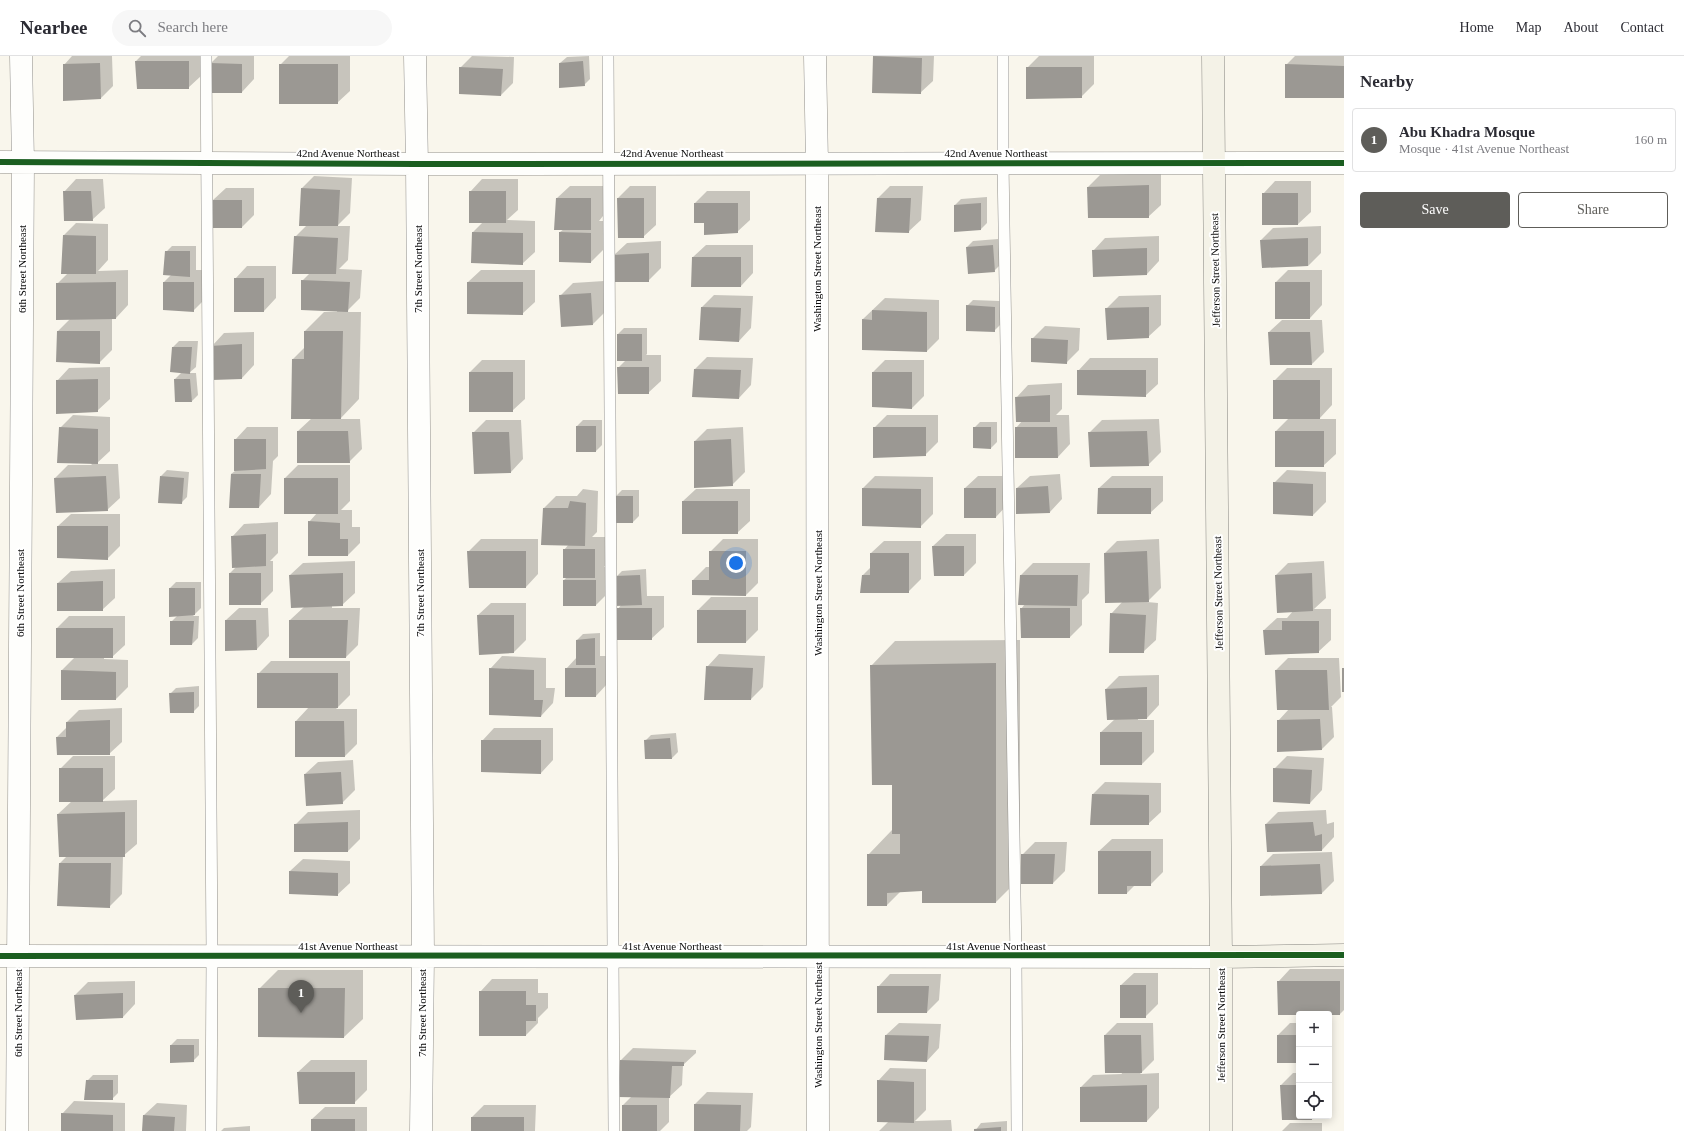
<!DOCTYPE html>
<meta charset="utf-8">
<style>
body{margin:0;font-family:"Times New Roman",serif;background:#f7f7f7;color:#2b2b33}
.controls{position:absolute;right:12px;bottom:12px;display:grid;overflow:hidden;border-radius:4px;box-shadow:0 2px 10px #0003}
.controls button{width:36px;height:36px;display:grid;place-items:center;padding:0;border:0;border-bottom:1px solid #e1e1e2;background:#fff;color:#2b2b33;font:20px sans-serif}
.you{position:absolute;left:736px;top:507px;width:14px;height:14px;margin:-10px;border:3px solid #fff;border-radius:50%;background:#1a73e8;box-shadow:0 0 0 6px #1a73e833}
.badge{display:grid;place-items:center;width:26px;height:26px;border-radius:50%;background:#5e5d59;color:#fff;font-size:13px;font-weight:700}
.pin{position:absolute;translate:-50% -33px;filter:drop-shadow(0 1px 2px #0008)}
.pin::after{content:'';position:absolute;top:21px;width:14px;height:12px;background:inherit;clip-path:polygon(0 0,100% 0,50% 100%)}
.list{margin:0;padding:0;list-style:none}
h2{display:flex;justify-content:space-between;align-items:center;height:52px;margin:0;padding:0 16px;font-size:17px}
h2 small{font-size:13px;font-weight:400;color:#7c7c81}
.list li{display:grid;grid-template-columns:26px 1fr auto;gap:12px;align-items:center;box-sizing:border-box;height:64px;margin:0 8px 8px;padding:0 8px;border:1px solid #e1e1e2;border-radius:4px}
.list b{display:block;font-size:15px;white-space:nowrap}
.list p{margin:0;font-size:13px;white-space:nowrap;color:#7c7c81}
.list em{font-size:13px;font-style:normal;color:#7c7c81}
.actions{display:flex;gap:8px;padding:12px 16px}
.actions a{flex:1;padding:9px 0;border:1px solid #5e5d59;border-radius:4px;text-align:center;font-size:14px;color:#5e5d59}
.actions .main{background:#5e5d59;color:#fff}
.icon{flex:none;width:22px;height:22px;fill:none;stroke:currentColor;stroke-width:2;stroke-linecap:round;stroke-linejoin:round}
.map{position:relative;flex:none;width:1344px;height:1075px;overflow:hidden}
header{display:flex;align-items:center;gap:24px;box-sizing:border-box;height:56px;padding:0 20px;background:#fff;border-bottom:1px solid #e1e1e2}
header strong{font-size:19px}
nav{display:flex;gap:22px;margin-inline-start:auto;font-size:14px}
.search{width:280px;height:36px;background:#f7f7f7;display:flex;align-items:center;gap:10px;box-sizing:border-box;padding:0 14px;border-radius:22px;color:#7c7c81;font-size:15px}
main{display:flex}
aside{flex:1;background:#fff}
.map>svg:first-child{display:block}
</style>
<header>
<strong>Nearbee</strong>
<div class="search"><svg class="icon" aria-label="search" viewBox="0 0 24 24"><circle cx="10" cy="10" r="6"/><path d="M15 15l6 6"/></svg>Search here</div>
<nav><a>Home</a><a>Map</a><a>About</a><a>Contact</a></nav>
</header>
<main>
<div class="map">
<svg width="1344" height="1075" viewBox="0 0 1344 1075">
<rect width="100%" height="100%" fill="#f9f6ec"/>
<path fill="#0003" d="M72,0h40l1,30 -12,12 -37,-33z
M141,0h60v20l-13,12 -52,-27z
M218,0h36v23l-12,13h-31v-29z
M289,0h61v35l-13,12 -57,-38z
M472,0l42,1 -1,26 -12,12 -41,-27z
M589,0l1,23 -6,6 -24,-22 7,-6z
M874,0h60l-1,25 -13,12z
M1039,0h55v28l-13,13 -54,-29z
M1295,0h49v40l-58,-31z
M1161,117v32l-13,12h-59l-1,-30 12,-12z
M314,120l38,2 -2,35 -13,13h13l-2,34 -9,9 23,1 -2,28 -14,14h15l-2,87 -19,20h20l2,30 -13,13 -51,-31 14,-13 -19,-59 12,-12v-16l19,-19h13v-1l-35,-30 8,-8 -15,-36 12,-12 -5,-37z
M76,123h27l2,29 -13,12 -28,-28z
M482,123h36v31l-11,10 28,1v31l-13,12 -49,-32 10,-10 -13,-30z
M1275,125h36v31l-13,12h-35v-30z
M570,130h33v30l-4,5h4v29l-12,12 -31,-1v-29l4,-3 -7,-31z
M630,130h26v39l-13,12 -25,-39z
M890,130h33l-2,34 -13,12 -30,-34z
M226,132h28v27l-12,12 -29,-27z
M707,135h43v29l-13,12 -42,-29z
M987,141v26l-6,6 -26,-24 6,-6z
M76,167l32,1v36l-10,11 30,-1v35l-12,13h-4v32l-13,13 -42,-2 1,-30 12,-12 -13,-35 11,-11 -4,-38z
M1321,170v27l-13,13 -46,1 -1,-27 12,-12z
M1159,180v25l-12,13 -54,-23 12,-13z
M998,183l2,26 -6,6 -27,-24 6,-6z
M661,185v27l-13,13 -34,-26 13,-12z
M706,189h47v28l-12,13 -48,-29z
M172,190h24v24h10v28l-13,13 -29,-29 8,-8 -6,-22z
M247,210h29v32l-12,13 -29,-32z
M481,214h54v32l-13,12 -54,-32z
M1288,214h34v35l-12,13 -34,-36z
M604,225l1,31 -12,12 -33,-28 13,-13z
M714,239l39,1 -2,32 -12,13 -37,-34z
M1161,239v30l-13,12 -42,-28 13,-13z
M885,242l54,2v39l-12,12 -64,-2v-30z
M973,244l27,1v24l-6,6 -27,-25z
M1282,264h40l2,32 -12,12 -43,-32z
M1045,270l35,2 -1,22 -13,13 -34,-24z
M624,272h23v26l-1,1h15v26l-13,12 -30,-25 8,-8 -8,-26z
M254,276v33l-12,13 -30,-32 12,-13z
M179,285h19l-2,26 -7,6h7l2,22 -6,6 -17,-22 7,-7 -9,-25z
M707,301l46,1 -2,27 -12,13 -44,-29z
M1090,302h68v26l-13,12 -67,-25z
M482,304h43v39l-13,12 -42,-39z
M885,304h39v36l-12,12 -39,-36z
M110,311v32l-13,12 -40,-30 12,-13z
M1287,312h45v37l-13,14h17v35l-13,12 -47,-35 13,-13 -15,-37z
M1062,327v26l-6,6h13l1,29 -12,13h-42v-29l6,-7 -6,-23 12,-13z
M73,359l37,2v34l-14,13h22l2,34 -13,12 -50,2 -2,-34 13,-13h24l-32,-37z
M887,359h51v27l-13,13 -51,-27z
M1159,363l2,33 -13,13 -59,-32 13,-13z
M486,364h35l2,39 -12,13 -38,-39z
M583,364h19v25l-6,6 -19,-25z
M980,366h17v20l-6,6 -17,-20z
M247,371h31v29l-5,5 -2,33 -12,13 -28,-33 4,-3v-31z
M743,371l2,45 -13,13 -37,-44 12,-12z
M298,409h52v36l-9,9h11v17h8v16l-12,12 -39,-33 8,-9h-32v-35z
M167,414l22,2 -2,25 -6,6 -20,-27z
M1287,414l39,2v30l-13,13 -39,-2v-30z
M1060,418l2,25 -12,13 -33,-24 13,-12z
M875,420l58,1v37l-13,13 -57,-39z
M978,420h30v28l-12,13 -31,-29z
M1112,420h51v25l-13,12 -51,-25z
M583,433l15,2 -1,41 -5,5h15v27l-3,3h4v26l-12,12h-32v-25l3,-3 -3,-27 5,-6h-27l2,-36 12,-12h21z
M696,433h54v32l-13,12 -54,-32z
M622,434h17v26l-6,6 -17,-26z
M71,458h49v32l-13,13 -49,-33z
M278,466v31l-8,8h3v30l-13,13 -30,-31 6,-6 -4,-30 12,-13z
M946,478h30v29l-12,12 -31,-29z
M481,483h57v35l-12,13 -58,-35z
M723,483h35v44l-12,12 -53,-1v-14l13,-13h4v-15z
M1159,483l2,49 -14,14 11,1 -2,37 -13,12 -32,-38 12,-13 -18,-48 12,-12z
M884,485h37v38l-13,13 -45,-17 8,-8v-14z
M355,505v32l-13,12 -10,1v2h28l-2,37 -12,12 -56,-37 14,-13 -14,-32 13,-12z
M1324,505l2,37 -12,11h17v31l-13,12 -54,-22 13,-12h10l6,-7 -17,-36 12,-12z
M1033,507h57l-1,30 -7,7v25l-12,12 -49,-28 4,-5 -4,-29z
M115,513v29l-13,12 -44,-27 13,-12z
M646,513l1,27h17v31l-13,12 -33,-30 3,-4 -5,-28 6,-6z
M176,526h25v26l-8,8h6l-1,22 -6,6 -21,-22 7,-7 -8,-27z
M711,541h47v33l-12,12h-48v-32z
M491,547h35v37l-12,12 -36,-37z
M239,552h29l1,28 -12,13 -31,1v-30z
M69,560h56v29l-13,12h-8v2l24,1v27l-12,12 -54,-29 13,-13 -18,-29z
M600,577v23h8v27l-12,13 -30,-27 11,-12v-17l6,-6z
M1020,584v238l-24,24 -73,-12 -22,1 -14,14 -19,-50 24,-25 1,-46 -22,-118 24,-25z
M719,598l46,2 -2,31 -12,12 -44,-32z
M502,600l44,2v30h9l-2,15 -12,13 -51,-47z
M1288,602h51l2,39 -10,10h1l2,30 -12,12 -44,-28 11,-12 -13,-39z
M271,605h79v34l-14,14h21v35l-12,12 -49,-35 13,-14 -51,-33z
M1159,619v30l-12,13h-9v2h16v32l-12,12 -41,-32 14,-13 -9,-30 13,-13z
M199,630v20l-6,6 -23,-18 6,-6z
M122,652v34l-13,12 -52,-17 10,-10v-5l12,-12z
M494,672h59v32l-12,13 -59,-32z
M676,677l2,19 -6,6 -27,-17 6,-6z
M73,700h42v33l-13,12 35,-1v44l-14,12 -1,38 -13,13 -51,-2 2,-42 7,-7 -9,-42 14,-13 -12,-32z
M1287,700l37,2 -2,32 -12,13 -36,-34z
M353,704l2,30 -13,13 -37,-29 13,-12z
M1105,726l56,1v29l-13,12 -55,-30z
M360,754v29l-12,12 -53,-26 13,-13z
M1326,754l1,14 7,-2v15l-12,13 -56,-26 12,-12z
M1112,783h51v33l-13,13h-15l-8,8 -28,-42z
M1035,786h32l-2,29 -12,12 -31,-28z
M1332,796l2,29 -12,12 -61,-27 12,-12z
M303,803l47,2v22l-13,12 -47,-24z
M1290,913h54v41l-4,4 -62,-32z
M278,914h85v49l-19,18 -85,-1v-47z
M1134,917h24v31l-13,13 -24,-32z
M890,918h51l-2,26 -12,12 -49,-25z
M492,923h46v14h10v15l-10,10v5l-12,12 -46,-43z
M135,925v23l-12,13 -46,2 -2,-24 13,-13z
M899,967l42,1 -2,24 -12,13 -41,-26z
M1117,967h36l1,37 -14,14 19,-1v35l-12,13 -66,-34 12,-12 29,-1 -17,-39z
M1290,967h9v39l-21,-27z
M177,983h22v16l-6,6 -22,-16z
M633,992l63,2v3l-13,12 -1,20 -13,12v25l-9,9h-37v-26l9,-9 -11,-36z
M311,1004h56v30l-13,13 -56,-31z
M890,1012l36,1v41l-11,11 36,-1 1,11h-73l10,-10 -11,-40z
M1293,1017h6v43h15l-2,3h-29l-2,-34z
M93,1019h25v18l-6,6 -25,-18z
M707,1036l46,1 -2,34 -4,4h-52v-27z
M74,1045l51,2v28h-63v-17z
M157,1047l30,2 -1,26h-43l1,-16z
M484,1049h52l-1,26h-63v-14z
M325,1051h42v24h-55v-12z
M1007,1065v10h-32l6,-8z
M1290,1067h32v8h-40z
M250,1070v5h-29l3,-3z"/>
<path fill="#9b9893" d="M873,0l49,2 -1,36 -49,-1z
M135,5h54v28h-52z
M583,5l2,25 -26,2v-25z
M100,7l1,36 -38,2v-37z
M210,7l32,1v29h-32z
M279,8h59v40h-59z
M1285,8l59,2v32h-59z
M459,11l44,2 -2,27 -42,-2z
M1026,11h56v31l-56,1z
M1149,129v33h-61l-1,-31z
M301,132l39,2 -2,36h-39z
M63,135h28l2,30h-29z
M469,135h37v32h-37z
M1262,137h36v32h-36z
M556,142h35v32h-37z
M617,142h27v40h-26z
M877,142h34l-2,35 -34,-1z
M212,144h30v28h-30z
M694,147h44v30l-34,2v-12h-10z
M981,147v27l-27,2v-27z
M472,176l51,1v32l-52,-2z
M559,176l32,1v30l-32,-1z
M63,179l33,1v38h-35z
M294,180l44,2 -2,36h-44z
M1308,182v28l-46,2 -2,-28z
M993,189l2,27 -27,2 -2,-27z
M1147,192v27l-54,2 -1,-27z
M165,195h25v26l-27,-2z
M649,197v29h-36v-27z
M692,201h49v30h-50z
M234,222h30v34h-30z
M301,224l49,2 -2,30 -47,-2z
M116,226v37l-60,1v-37z
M163,226h31v30l-31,-2z
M467,226h56v33l-56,-1z
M1275,226h35v37h-35z
M591,237l2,32 -32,2 -2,-32z
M966,249l29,2v25l-29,-1z
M701,251l40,1 -2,34 -40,-2z
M1149,251v31l-42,2 -2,-32z
M872,254l55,2v40l-65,-2v-31l10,1z
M57,275h43v33l-44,-2z
M304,275h39l-2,88h-50l1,-60h12z
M1268,276h42l2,33h-42z
M617,278h25v27h-25z
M1031,282l37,2 -1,24 -36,-2z
M242,288v35l-30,1 -2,-34z
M172,291h20l-2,27 -20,-2z
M617,311h32v27h-31z
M694,313l47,1 -2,29 -47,-2z
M1077,314h69v27l-69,-2z
M469,316h44v40h-44z
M872,316h40v37l-40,-2z
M98,323v33l-42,2v-34z
M174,323h16l2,23h-17z
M1273,324h47v39h-47z
M1050,339v27h-34l-1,-25z
M576,370h20v26h-20z
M59,371l39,2v35l-41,-1z
M873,371h53v29l-53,2z
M973,371h18v22l-18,-1z
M1015,371h42l1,31h-43z
M297,375h51l2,32h-53z
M1147,375l2,35 -59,1 -2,-35z
M1275,375h49v36h-49z
M472,376h37l2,41 -37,1z
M234,383h32v30l-32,2z
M731,383l2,47 -39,2v-47z
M231,418h30l-2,34h-30z
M106,420l2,35 -52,2 -2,-35z
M160,420l24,2 -2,26 -24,-1z
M284,422h54v36h-54z
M1273,426l40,2v32l-40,-2z
M1048,430l2,27 -34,1v-26z
M862,432l59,1v39l-59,-2z
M964,432h32v30h-32z
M1098,432h53v26h-54z
M615,440h18v27h-18z
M570,445l16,2 -1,43 -44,-1 2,-37h25z
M682,445h56v33h-56z
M308,465l32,2v16h8v17h-40z
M57,470h51v34l-51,-2z
M266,478v32l-34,2 -1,-32z
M932,490h32v30h-30z
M563,493h32v29h-32z
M467,495h59v37h-57z
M709,495h37v45l-54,-1v-15h17z
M1147,495l2,51 -44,1 -1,-50z
M870,497h39v40h-49l2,-18h8z
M229,517h32v32h-32z
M343,517v33l-52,2 -2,-33z
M1312,517l1,38 -36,2 -2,-38z
M640,519l2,30 -27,1v-30z
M1020,519h58l-1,31 -59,-1z
M563,524h33v26h-33z
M103,525v30h-46v-28z
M169,532h26v27l-26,2z
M617,552h35v32h-35z
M1020,552h50v30h-49z
M697,554h49v33h-49z
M1110,557l36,2 -2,38h-35z
M477,559h37v38l-35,2z
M225,564h31l1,30 -32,1z
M289,564h59l-2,38h-57z
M170,565h24l-2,24h-22z
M1282,565h37v32l-54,2 -2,-25h19z
M56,572h57v30h-57z
M595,582v27h-19v-25z
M996,607v240h-74v-12l-35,2v13h-20v-52h33v-20h-8v-49h-20l-2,-120z
M706,610l47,2 -2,32h-47z
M489,612l45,2v30h9l-2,17 -52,-2z
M565,612h31v29h-31z
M1342,612h2v24h-2z
M61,614l55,2v28h-55z
M1275,614h52l2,40h-52z
M257,617h81v35h-81z
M1147,631v32l-40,1 -2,-31z
M194,636v21h-24l-1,-20z
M1320,663l2,31 -45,2v-32z
M110,664v35h-53l-1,-18h10v-15z
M295,665h49l1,36h-50z
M1100,676h42v33h-42z
M670,682l2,21h-27l-1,-19z
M481,684h60v34l-60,-2z
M59,712h44v34h-44z
M1273,712l39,2 -2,34 -37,-2z
M341,716l2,32 -37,2 -2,-32z
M1092,738l57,1v30h-59z
M125,756v45h-66l-2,-43z
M348,766v30h-54v-28z
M1313,766l2,14 7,-2v17l-55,1 -2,-28z
M1098,795h53v35h-24v8h-29z
M1021,798h34l-2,30h-32z
M59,807h52l-1,45 -53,-2z
M1320,808l2,30 -62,2v-30z
M289,815l49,2v23l-49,-2z
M1277,925h63v34h-62z
M1120,929h26v33h-26z
M877,930h52l-2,27h-50z
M258,932h87l-1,50 -86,-1z
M479,935h47v14h10v16h-10v15h-47z
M123,937v25l-47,2 -2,-25z
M885,979l44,1 -2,26 -43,-2z
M1104,979h37l1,38h-37z
M1277,979h22v28h-22z
M170,989h24v17l-24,1z
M620,1004l64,2v4h-12l-2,32 -52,-1z
M297,1016h58v32h-56z
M86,1024h27v20h-29z
M877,1024l37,2v41l-37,-1z
M1147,1029v37h-67v-35z
M1280,1029h19v31h13v4h-30z
M694,1048l47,1 -1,26h-46z
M622,1049h35v26h-35z
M61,1057l52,2v16h-52z
M143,1059l32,2 -1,14h-32z
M471,1061h53v14h-53z
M311,1063h44v12h-44z
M1001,1071v4h-27v-2z"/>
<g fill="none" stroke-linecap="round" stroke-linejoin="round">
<g stroke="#92908c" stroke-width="12">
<path id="lane" d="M206,0l6,900 -1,175
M608,0l6,1075
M1003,0v107l13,794 1,174"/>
</g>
<g stroke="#92908c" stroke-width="23">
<path id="street" d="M415,0l2,108 6,792 -2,175
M815,0l2,107 1,968
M0,106l417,2 927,-1
M0,900l1221,1
M17,1075l6,-969 -2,-106"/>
</g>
<g stroke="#888782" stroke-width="23">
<path id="secondary" d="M1213,0l8,901v174
M1221,901l123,-2"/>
</g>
<use href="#lane" stroke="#fefefc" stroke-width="11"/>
<use href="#street" stroke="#fefefc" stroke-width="22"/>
<use href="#secondary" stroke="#f4f2e7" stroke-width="22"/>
<g stroke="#fff" stroke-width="8">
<path id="cycleway" d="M0,106l417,2 927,-1
M0,900l1344,-1"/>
</g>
<use href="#cycleway" stroke="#1b5e20" stroke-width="6"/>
</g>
<g text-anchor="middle" stroke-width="4" stroke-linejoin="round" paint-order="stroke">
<g font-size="11" fill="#0a0a0a" stroke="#fff">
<text x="348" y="101">42nd Avenue Northeast</text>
<text x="672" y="101">42nd Avenue Northeast</text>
<text x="996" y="101">42nd Avenue Northeast</text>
<text transform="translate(22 213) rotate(-90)" y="4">6th Street Northeast</text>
<text transform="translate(418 213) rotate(-90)" y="4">7th Street Northeast</text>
<text transform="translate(817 213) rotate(-90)" y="4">Washington Street Northeast</text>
<text transform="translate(1215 214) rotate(-91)" y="4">Jefferson Street Northeast</text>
<text transform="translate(20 537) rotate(-90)" y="4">6th Street Northeast</text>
<text transform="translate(420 537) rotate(-90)" y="4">7th Street Northeast</text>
<text transform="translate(818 537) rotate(-90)" y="4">Washington Street Northeast</text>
<text transform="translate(1218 537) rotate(-91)" y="4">Jefferson Street Northeast</text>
<text x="348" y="894">41st Avenue Northeast</text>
<text x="672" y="894">41st Avenue Northeast</text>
<text x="996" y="894">41st Avenue Northeast</text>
<text transform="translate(18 957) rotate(-90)" y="4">6th Street Northeast</text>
<text transform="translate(422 957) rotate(-90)" y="4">7th Street Northeast</text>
<text transform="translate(818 969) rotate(-90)" y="4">Washington Street Northeast</text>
<text transform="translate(1221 969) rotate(-90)" y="4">Jefferson Street Northeast</text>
</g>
</g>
</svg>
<div class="controls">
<button>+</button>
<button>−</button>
<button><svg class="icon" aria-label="locate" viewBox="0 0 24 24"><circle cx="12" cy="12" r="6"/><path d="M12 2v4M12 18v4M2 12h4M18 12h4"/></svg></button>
</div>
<div class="you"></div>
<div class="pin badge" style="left:301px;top:957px">1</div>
</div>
<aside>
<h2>Nearby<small></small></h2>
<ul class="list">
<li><span class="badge">1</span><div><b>Abu Khadra Mosque</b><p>Mosque · 41st Avenue Northeast</p></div><em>160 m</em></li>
</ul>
<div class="actions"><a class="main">Save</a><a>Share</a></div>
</aside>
</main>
